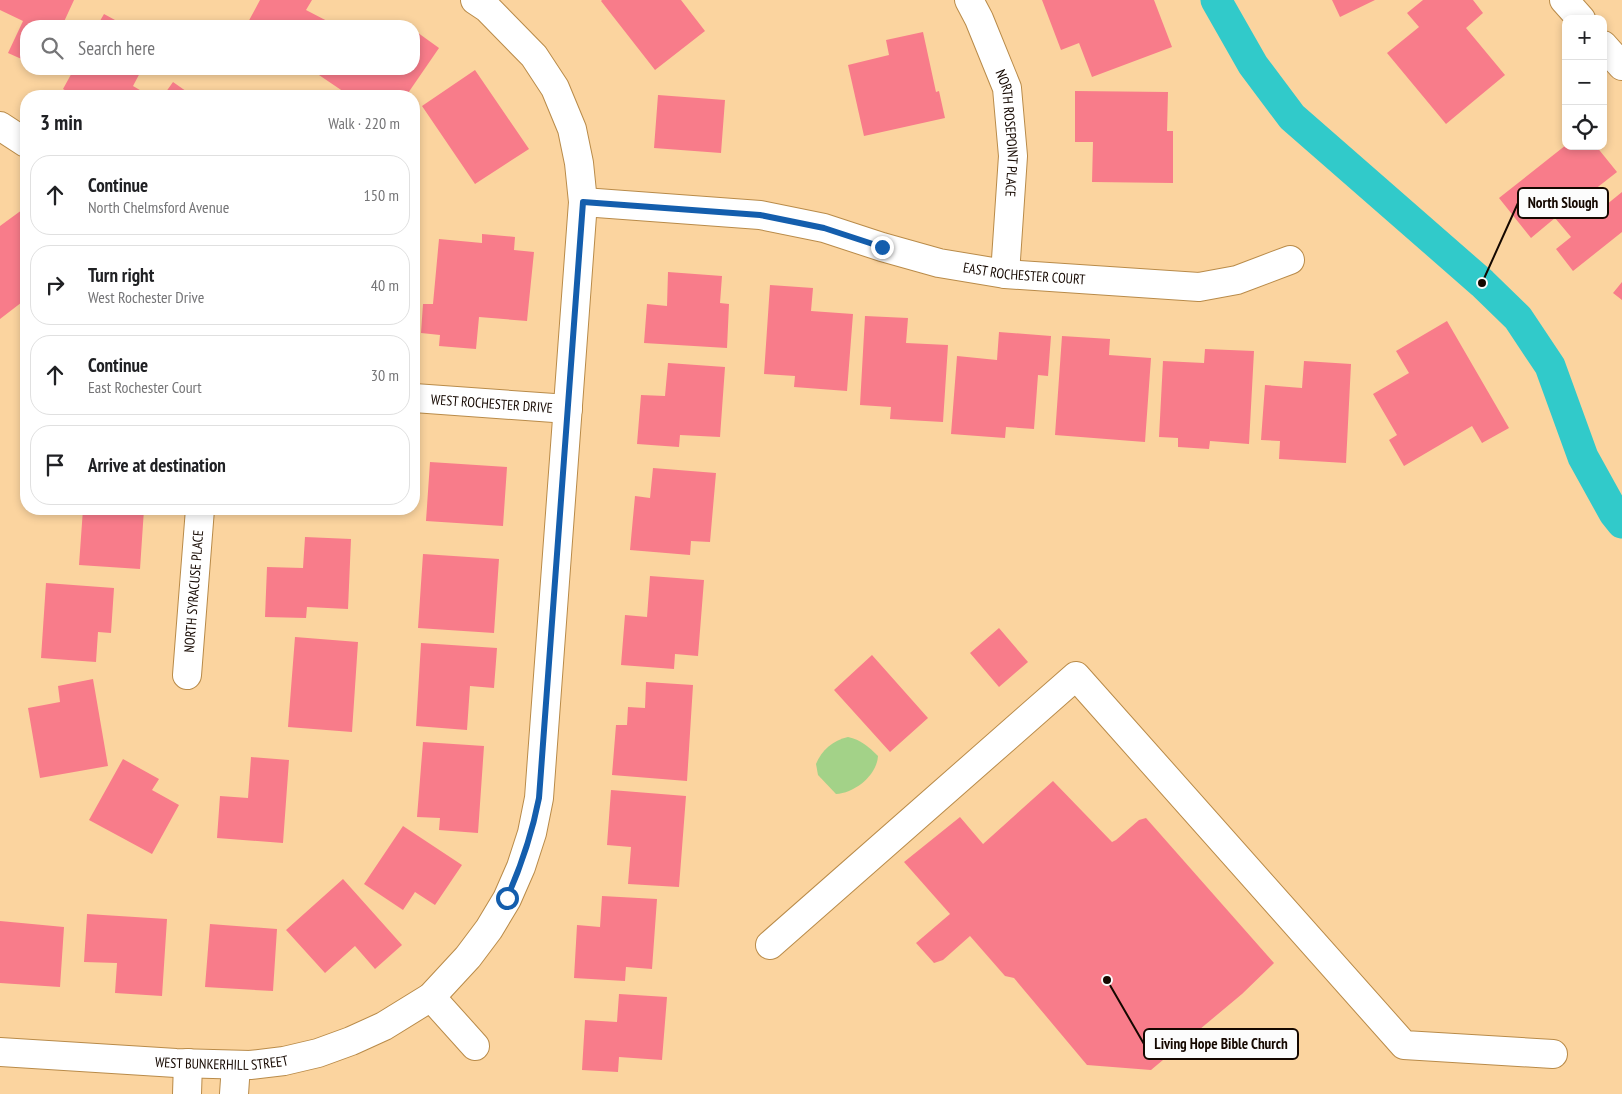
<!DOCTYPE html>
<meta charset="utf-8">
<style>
body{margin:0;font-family:"PT Sans Narrow",sans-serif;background:#f6f6f6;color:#202124}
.controls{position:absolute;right:15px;top:15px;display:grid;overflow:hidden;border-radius:10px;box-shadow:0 2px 8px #0003}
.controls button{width:45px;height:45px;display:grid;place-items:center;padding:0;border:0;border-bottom:1px solid #e0e0e0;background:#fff;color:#202124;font:25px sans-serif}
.stop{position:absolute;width:15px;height:15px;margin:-11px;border:4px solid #145ead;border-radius:50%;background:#fff}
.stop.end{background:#145ead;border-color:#fff;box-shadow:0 1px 5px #0008}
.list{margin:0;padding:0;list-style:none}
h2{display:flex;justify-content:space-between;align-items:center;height:65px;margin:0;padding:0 20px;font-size:21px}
h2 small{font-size:16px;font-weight:400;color:#757577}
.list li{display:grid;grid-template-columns:32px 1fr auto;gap:15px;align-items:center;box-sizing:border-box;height:80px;margin:0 10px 10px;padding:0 10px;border:1px solid #e0e0e0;border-radius:20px}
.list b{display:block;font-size:19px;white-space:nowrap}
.list p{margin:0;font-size:16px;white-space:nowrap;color:#757577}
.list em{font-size:16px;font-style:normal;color:#757577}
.icon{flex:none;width:28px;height:28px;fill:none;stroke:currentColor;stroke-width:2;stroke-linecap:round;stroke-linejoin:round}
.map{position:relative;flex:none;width:1622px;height:1094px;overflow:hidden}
.search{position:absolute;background:#fff;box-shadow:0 2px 8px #0003;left:20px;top:20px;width:400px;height:55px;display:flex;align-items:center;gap:12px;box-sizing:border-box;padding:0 18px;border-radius:20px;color:#757577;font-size:19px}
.panel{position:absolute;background:#fff;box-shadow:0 2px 8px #0003;left:20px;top:90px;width:400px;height:425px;border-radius:20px}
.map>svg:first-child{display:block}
</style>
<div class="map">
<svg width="1622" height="1094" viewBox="0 0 1622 1094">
<rect width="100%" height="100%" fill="#fbd49f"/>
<path fill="#a3d288" d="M848,737c13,3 20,9 30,19 -1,19 -23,37 -42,38l-18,-19 -2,-11c5,-13 17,-24 32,-27z"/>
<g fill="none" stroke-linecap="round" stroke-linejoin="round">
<path stroke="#31caca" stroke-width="31" d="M1216,0l37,65 39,52 190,166 36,35 32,48 33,91 31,56 8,10"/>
</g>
<path fill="#f87c8a" d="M0,0h74l-12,26h-36v35l-18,-8 15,-32 -23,-11z
M260,0h52l-6,10 25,13 -2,3h-83z
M602,0h79l24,31 -50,39 -54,-69z
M1042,0h112l18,47 -80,30 -13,-34 -18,7z
M1332,0h43l-35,17z
M1423,0h50l10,13 -17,15 39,47 -59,49 -59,-71 32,-26 -12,-14z
M104,14l22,12h-29z
M414,30l25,18 -33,48h-56l-34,-23 3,-4h95z
M923,32l13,60 3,-1 6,27 -81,18 -16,-71 41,-10 -3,-15z
M74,69h68l-9,17 12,7 -2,3h-68l-12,-7z
M475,70l54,79 -54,35 -53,-78z
M173,82l20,14h-30z
M1075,91l93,1 -1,39h6v52l-81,-1 1,-40h-18z
M658,95l67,5 -4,53 -67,-5z
M1566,145v1h30l21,26 -23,18 12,15 16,-13v40l-49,39 -17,-22 15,-12 -16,-19 -24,20 -32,-40z
M26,207v92l-26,20v-93z
M482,234l33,3 -1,13 20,2 -7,69 -48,-4 -3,32 -37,-3 1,-11 -19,-2 2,-29h10l6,-65 43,4z
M668,272l54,4 -2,27 9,1 -2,44 -83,-5 3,-39 20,2z
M1622,282v18l-9,-7z
M770,285l43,3 -2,23 42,3 -6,77 -53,-4 1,-11 -31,-2z
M865,316l43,2 -2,25 42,2 -5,77 -53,-3 1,-12 -31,-2z
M1447,321l62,107 -27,15 -10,-17 -68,40 -15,-26 8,-5 -24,-41 36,-21 -13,-22z
M999,332l52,4 -3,40 -10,-1 -4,54 -28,-2 -1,11 -54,-4 6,-78 40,4z
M1062,336l48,3 -1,16 42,3 -6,84 -90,-7z
M1205,349l49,2 -5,93 -39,-3 -1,8 -31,-2v-9l-19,-1 4,-76 41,2z
M1304,361l47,3 -5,99 -67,-4 1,-18 -19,-1 4,-55 37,3z
M668,363l57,4 -5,70 -40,-2 -1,12 -42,-3 4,-49 24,1z
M430,462l77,5 -4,59 -77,-5z
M653,468l63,5 -6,69 -19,-1 -1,14 -60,-5 5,-54 15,2z
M83,509h61l-4,60 -61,-4z
M358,509h26v3l-26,-2z
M305,537l46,2 -3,70 -41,-2 -1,11 -41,-1 2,-50 36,1z
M423,554l76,5 -5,74 -76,-5z
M650,576l54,4 -6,76 -23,-2 -1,15 -53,-4 4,-50 22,2z
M46,583l68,5 -3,45 -13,-1 -2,30 -55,-4z
M999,628l29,34 -29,25 -29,-34z
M295,637l63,5 -6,90 -64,-5z
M421,643l76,5 -3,40 -24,-2 -3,44 -51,-4z
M872,655l56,63 -38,34 -56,-62z
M93,679l15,87 -68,12 -12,-70 32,-6 -2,-16z
M646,682l47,3 -6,96 -75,-6 4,-50h11l1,-18 17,1z
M423,742l61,4 -6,87 -39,-3 1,-12 -23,-1z
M251,757l38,3 -6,83 -66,-5 3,-42 28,2z
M123,759l36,20 -7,11 27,15 -27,49 -63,-34z
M1053,781l59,61 4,-2 23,-20 7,-2 128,145 -32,31 -91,76 -64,-5 -73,-87 -9,-2 -35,-40 -27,24 -9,3 -18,-20 34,-29 -46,-52 56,-45 23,27z
M611,790l75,6 -7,91 -51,-3 3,-37 -24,-2z
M403,826l59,39 -27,40 -20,-13 -12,18 -39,-26z
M343,879l59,66 -27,24 -20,-23 -30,27 -39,-43z
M602,896l55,3 -5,70 -26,-2 -1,14 -51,-3 3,-53 23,2z
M87,914l80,5 -5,77 -47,-3 2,-30 -33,-1z
M0,921l64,6 -4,60 -60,-4z
M210,924l67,5 -4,62 -68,-4z
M619,994l48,3 -5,63 -43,-3 -1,15 -36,-2 3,-50 32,2z"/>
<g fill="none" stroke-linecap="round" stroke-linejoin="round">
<g stroke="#b98b49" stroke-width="30">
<g id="minor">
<path id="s1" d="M969,0l10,19 28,69 6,68 -8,118"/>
<path d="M1564,0l17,19"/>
<path d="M1603,45l19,21"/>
<path d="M0,126l26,17"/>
<path id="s2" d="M583,202l177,13 64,13 58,19 57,16 66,11 194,13 38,-7 53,-20"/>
<path id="s3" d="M414,398l154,11"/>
<path id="s4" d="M187,675l13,-166"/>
<path d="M770,945l306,-269 328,369 149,9"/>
<path d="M431,997l44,49"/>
<path id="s5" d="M0,1052l176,11 74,2 34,-4 34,-8 33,-12 33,-15 47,-29 37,-40 21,-28 18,-30 14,-32 11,-34 7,-35 44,-596 -4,-39 -7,-34 -17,-41 -21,-32 -47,-48 -12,-8"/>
<path d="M187,1094l1,-31"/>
<path d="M234,1094l2,-29"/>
</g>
</g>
<use href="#minor" stroke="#fff" stroke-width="28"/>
</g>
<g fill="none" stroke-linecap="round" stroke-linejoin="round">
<path stroke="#145ead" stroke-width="6" d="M507,898c15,-34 25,-64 32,-100l44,-596 177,13 64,13 58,19"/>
</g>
<g text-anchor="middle" stroke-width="4" stroke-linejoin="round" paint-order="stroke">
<g font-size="14" fill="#150800" stroke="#fcfcfc">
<text dy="5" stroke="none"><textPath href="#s1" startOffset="141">NORTH ROSEPOINT PLACE</textPath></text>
<text dy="5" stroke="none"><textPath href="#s2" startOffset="449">EAST ROCHESTER COURT</textPath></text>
<text dy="5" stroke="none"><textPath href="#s3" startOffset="78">WEST ROCHESTER DRIVE</textPath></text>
<text dy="5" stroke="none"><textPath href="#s4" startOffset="84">NORTH SYRACUSE PLACE</textPath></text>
<text dy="5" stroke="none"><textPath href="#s5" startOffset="222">WEST BUNKERHILL STREET</textPath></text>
</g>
</g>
<path fill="none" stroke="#150800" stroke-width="2" d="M1482 283L1518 203M1107 980L1144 1044"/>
<g fill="#150800" stroke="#fcfcfc" stroke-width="2">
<circle cx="1482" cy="283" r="5"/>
<circle cx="1107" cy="980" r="5"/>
</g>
<g fill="#fcfcfc" stroke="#150800" stroke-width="2">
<rect x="1518" y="188" width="90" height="30" rx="5"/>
<rect x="1144" y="1029" width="154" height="30" rx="5"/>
</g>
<g font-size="15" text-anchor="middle" font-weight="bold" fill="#150800">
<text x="1563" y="208">North Slough</text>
<text x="1221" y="1049">Living Hope Bible Church</text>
</g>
</svg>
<div class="controls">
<button>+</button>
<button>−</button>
<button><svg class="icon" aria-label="locate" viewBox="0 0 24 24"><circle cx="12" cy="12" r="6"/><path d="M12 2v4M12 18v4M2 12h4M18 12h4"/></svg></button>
</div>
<div class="stop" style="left:507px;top:898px"></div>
<div class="stop end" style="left:882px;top:247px"></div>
<div class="search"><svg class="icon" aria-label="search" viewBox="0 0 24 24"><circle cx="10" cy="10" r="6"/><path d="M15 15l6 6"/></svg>Search here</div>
<section class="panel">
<h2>3 min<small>Walk · 220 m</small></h2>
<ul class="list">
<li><svg class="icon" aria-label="ahead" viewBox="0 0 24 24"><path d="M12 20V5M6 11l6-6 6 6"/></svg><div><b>Continue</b><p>North Chelmsford Avenue</p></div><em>150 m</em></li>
<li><svg class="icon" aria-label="right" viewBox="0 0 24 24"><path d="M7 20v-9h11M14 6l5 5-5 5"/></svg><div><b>Turn right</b><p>West Rochester Drive</p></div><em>40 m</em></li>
<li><svg class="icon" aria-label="ahead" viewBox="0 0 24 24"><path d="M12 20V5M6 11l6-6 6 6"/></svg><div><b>Continue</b><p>East Rochester Court</p></div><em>30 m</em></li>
<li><svg class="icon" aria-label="arrive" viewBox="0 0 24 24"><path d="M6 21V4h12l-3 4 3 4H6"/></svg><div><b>Arrive at destination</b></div></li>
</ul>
</section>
</div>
